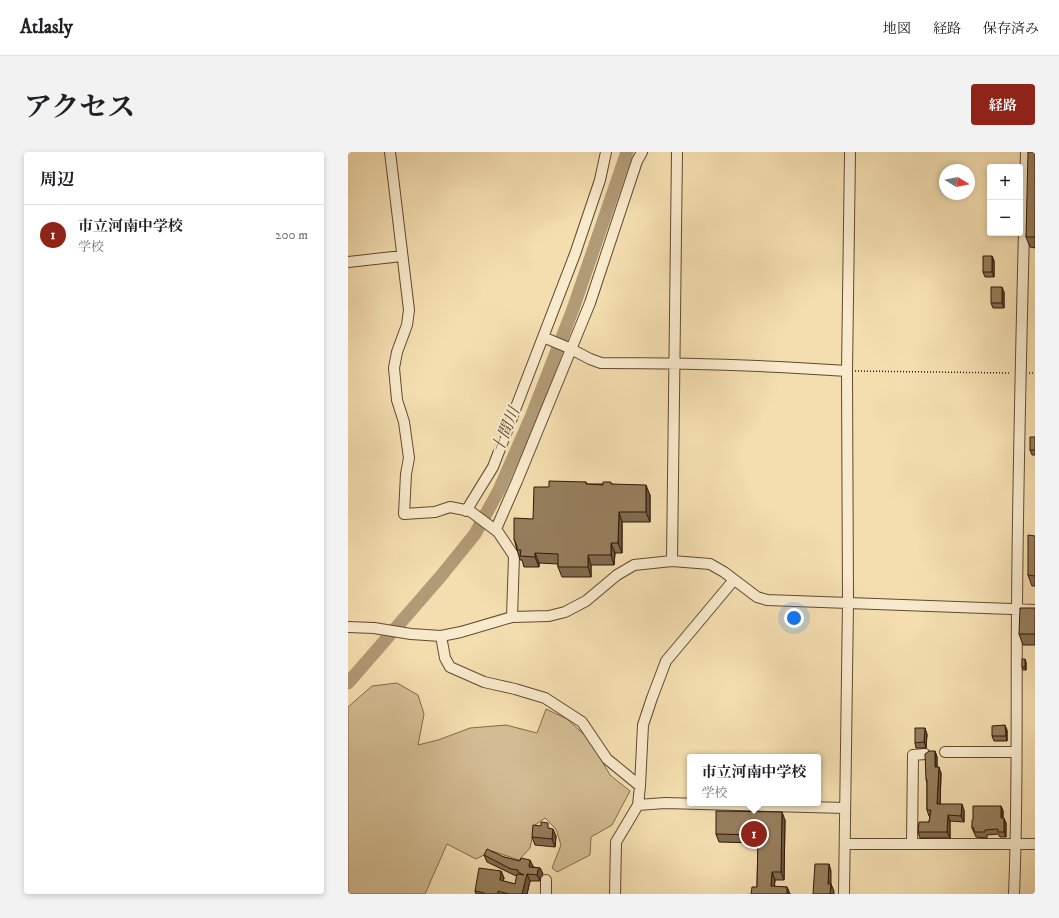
<!DOCTYPE html>
<html lang="ja">
<meta charset="utf-8">
<style>
body{margin:0;font-family:"IM FELL DW Pica","Noto Serif JP",serif;background:#f2f2f2;color:#202124}
.controls{position:absolute;right:12px;top:12px;display:grid;overflow:hidden;border-radius:4px;box-shadow:0 2px 6px #0003}
.controls button{width:36px;height:36px;display:grid;place-items:center;padding:0;border:0;border-bottom:1px solid #e0e0e0;background:#fff;color:#202124;font:20px sans-serif}
.compass{position:absolute;left:591px;top:12px;width:36px;height:36px;border-radius:50%;background:#fff;box-shadow:0 2px 6px #0003;rotate:100deg}
.you{position:absolute;left:446px;top:466px;width:14px;height:14px;margin:-10px;border:3px solid #fff;border-radius:50%;background:#1a73e8;box-shadow:0 0 0 6px #1a73e833}
.badge{display:grid;place-items:center;width:26px;height:26px;border-radius:50%;background:#8f2418;color:#fff;font-size:13px;font-weight:700}
.pin{position:absolute;translate:-50% -50%;border:2px solid #fff;box-shadow:0 1px 4px #0006}
.popup{position:absolute;left:339px;top:602px;width:134px;height:52px;box-sizing:border-box;display:grid;place-content:center;border-radius:4px;background:#fff;filter:drop-shadow(0 1px 3px #0005);font-size:13px;white-space:nowrap;color:#757577}
.popup b{font-size:15px;color:#202124}
.popup::after{content:'';position:absolute;left:50%;top:100%;margin-left:-8px;border:8px solid transparent;border-top-color:#fff}
.list{margin:0;padding:0;list-style:none}
h2{display:flex;justify-content:space-between;align-items:center;height:52px;margin:0;padding:0 16px;font-size:17px}
h2 small{font-size:13px;font-weight:400;color:#757577}
.list li{display:grid;grid-template-columns:26px 1fr auto;gap:12px;align-items:center;box-sizing:border-box;height:60px;padding:0 16px;border-top:1px solid #e0e0e0}
.list b{display:block;font-size:15px;white-space:nowrap}
.list p{margin:0;font-size:13px;white-space:nowrap;color:#757577}
.list em{font-size:13px;font-style:normal;color:#757577}
.map{position:relative;flex:none;width:687px;height:742px;overflow:hidden;border-radius:4px}
header{display:flex;align-items:center;gap:24px;box-sizing:border-box;height:56px;padding:0 20px;background:#fff;border-bottom:1px solid #e0e0e0}
header strong{font-size:19px}
nav{display:flex;gap:22px;margin-inline-start:auto;font-size:14px}
.intro{display:flex;align-items:center;justify-content:space-between;box-sizing:border-box;height:96px;padding:0 24px}
h1{margin:0;font-size:28px}
.button{padding:10px 18px;border-radius:4px;background:#8f2418;color:#fff;font-size:14px;font-weight:700}
main{display:flex;gap:24px;padding:0 24px}
aside{flex:1;background:#fff;border-radius:4px;box-shadow:0 2px 6px #0003}
.map>svg:first-child{display:block}
</style>
<header>
<strong>Atlasly</strong>
<nav><a>地図</a><a>経路</a><a>保存済み</a></nav>
</header>
<div class="intro"><h1>アクセス</h1><a class="button">経路</a></div>
<main>
<aside>
<h2>周辺<small></small></h2>
<ul class="list">
<li><span class="badge">1</span><div><b>市立河南中学校</b><p>学校</p></div><em>200 m</em></li>
</ul>
</aside>
<div class="map">
<svg width="687" height="742" viewBox="0 0 687 742">
<rect width="100%" height="100%" fill="#f4deb0"/>
<filter id="stains"><feTurbulence type="fractalNoise" baseFrequency=".005" numOctaves="4"/><feColorMatrix values="0 0 0 0 .2 0 0 0 0 .09 0 0 0 0 .02 0 0 0 .5 -.17"/></filter>
<radialGradient id="worn" r=".72"><stop offset=".6" stop-color="#630" stop-opacity="0"/><stop offset="1" stop-color="#630" stop-opacity=".3"/></radialGradient>
<path fill="#d3bc93" stroke="#826a4c" d="M49,531l21,12 6,19 -6,31 20,-5 32,-12 36,-3 31,8 9,-24 21,10 23,21 20,35 20,16 -18,34 -21,12 -1,18 -33,17 -5,-4 9,-23 -5,-16 -11,-11 -10,7 -5,23 -11,12 -27,-9 -16,8 -29,-15 -22,50h-77v-187l24,-21z"/>
<g fill="none" stroke-linecap="round" stroke-linejoin="round">
<path stroke="#b19a76" stroke-width="13" d="M0,531l93,-107 34,-42 24,-44 32,-73 42,-108 54,-157"/>
<g stroke="#61492f" stroke-width="12">
<path id="minor" d="M42,0l19,158 -2,15 -10,27 -3,16 3,32 7,22 5,36 -3,16 -2,40 31,-2 15,-5 20,4 28,21 16,24 -2,61
M0,110l54,-6
M195,185l26,11 21,11 11,4c82,0 164,2 246,8
M118,359l27,-44 82,-213 25,-74 6,-28
M148,377l21,-48 73,-178 47,-142 5,-9
M324,409l5,-409
M0,475l26,1 37,6 30,2 20,-4 51,-15 37,-1 16,-4 21,-11 31,-26 17,-10 38,-4 38,3 14,8 33,25 10,3 268,10
M93,484l4,22 5,9 34,15 31,7 30,9 37,24 25,37 33,27
M597,600h71
M290,653l27,-2 180,5
M497,692h190
M564,692l1,-89 12,-1
M198,742v-14
M267,742l1,-52 22,-37 2,-19 3,-61 9,-27 14,-37 67,-80
M496,742l4,-292 -1,-231 3,-219
M666,742c4,-94 2,-189 3,-283 1,-153 5,-306 9,-459"/>
</g>
<path stroke="#301704" stroke-width="1.5" stroke-dasharray="1 2" stroke-linecap="butt" d="M507,219l156,2
M681,221h6"/>
<use href="#minor" stroke="#f8eacc" stroke-width="10"/>
</g>
<path fill="#816c50" stroke="#301704" d="M687,0v96l-5,-1 -4,-10z
M644,104l2,5v16h-9l-2,-5z
M656,140v16h-11l-2,-5z
M687,285v18h-3l-2,-5z
M238,330l1,2h25l38,11v27h-28v31h-7l-1,12h-23v12h-29l-4,-10v-3l-19,-1v4h-15l-2,-7h-2l-6,-21 19,-20 16,-32z
M687,384v50h-3l-4,-11z
M687,456v37h-12l-4,-11z
M678,510v8h-3l-1,-3z
M659,578v11h-13l-2,-5z
M579,582l-1,14h-10l-1,-5z
M587,599l2,6v10l4,6 -1,31 24,6v12l-14,-1v17h-30l-2,-6 11,-10 1,-6h-1l-2,-6v-27l-1,-4z
M653,654l2,5v7l3,5v14h-6l-2,-3 -11,1v3l-11,-1 -4,-9 1,-8z
M437,668l-1,60h-9l-1,7h13l3,7h-39l6,-7 1,-44 -39,-1 -3,-8z
M202,676l6,8 -1,11 -20,-2 -3,-8z
M136,703l20,2 29,9v1l7,1 3,6 -3,3v4h-10l-3,13h-51l-1,-3 26,-20 3,7 -1,3 12,3 2,-8 -3,-1 -27,-13z"/>
<path fill="#695841" stroke="#301704" d="M644,104l2,5v16l-2,-5z
M654,135l2,5v16l-2,-5z
M298,333l4,10v27l-4,-10z
M271,360l3,10v31l-4,-10z
M263,391l4,10 -1,12 -3,-10z
M187,401l4,10v4l-4,-10z
M240,403l3,10v12l-3,-10z
M677,507l1,3v8l-1,-3z
M657,573l2,5v11l-1,-5z
M577,576l2,6 -1,14 -2,-6z
M587,599l2,6v16l-2,-6z
M591,615l2,6 -1,36 -3,-5z
M614,652l2,6v12l-3,-6z
M653,654l2,5v13l-2,-6z
M434,660l3,8 -1,60 -3,-8z
M600,663l2,6v17l-3,-6z
M656,666l2,5v14l-2,-5z
M205,677l3,7 -1,11 -3,-8z
M182,708l3,6 -2,8 -2,-7z
M481,712l2,7v18v-5l3,7v3h-4l-2,-10z
M192,716l3,6 -3,3v4l-3,-6 1,-5z
M153,719l3,7 -2,9 -2,-7z
M424,720l3,8 -1,14 -3,-8z
M179,722l3,7 -3,13h-5z
M439,735l3,7h-3z"/>
<path fill="#967e5d" stroke="#301704" d="M680,0h7v85h-9z
M635,104h9v16h-9z
M643,135h11v16h-11z
M682,285h5v13h-5z
M201,329l37,1v2l17,1v-3h8v2l35,1v27h-27l-1,31h-7v12h-23v12h-30v-13l-23,-1v4l-15,-1 1,-6h-4v-4l-3,-7v-21l19,1 1,-32h15z
M680,383l7,1v40l-7,-1z
M672,456h15v26h-16z
M674,507h3v8h-3z
M657,573l1,11h-14v-10z
M567,576h10l-1,14 -9,1z
M581,599h6v16h4l-2,37h25l-1,12 -13,-1 -1,17h-29l1,-10h10l2,-12h-4v-30l-1,-1 -1,-25z
M625,654h28v12h3v14h-6v-3l-13,1v2h-11v-4h-2v-8h1z
M368,659l66,1 -1,60h-9l-1,14 16,1v7h-36l1,-7h5l1,-52 -42,-1z
M193,670l7,1v5l5,1 -1,10 -20,-2 1,-12 8,1z
M139,697l17,8 16,4 1,-3 9,2 -1,7 11,1 -2,2 -1,5 -10,-1 -5,20h-13l-11,-3v3h-14v-1l-9,-2 4,-23 22,3 -1,9 15,4 2,-10 7,1 -6,-3v-2l-7,-1 -27,-14z
M467,712h14l-1,20h3l-1,10h-17z"/>
<g text-anchor="middle" stroke-width="4" stroke-linejoin="round" paint-order="stroke">
<g font-size="16" font-style="italic" fill="#644b32" stroke="#f8eacc">
<text transform="translate(157 278) rotate(-68)" y="6">十間川</text>
</g>
</g>
<rect width="100%" height="100%" filter="url(#stains)"/>
<rect width="100%" height="100%" fill="url(#worn)"/>
</svg>
<div class="controls">
<button>+</button>
<button>−</button>
</div>
<svg class="compass" viewBox="-18 -18 36 36"><path d="M0-13l5 13h-10z" fill="#e53935"/><path d="M0 13l5-13h-10z" fill="#757577"/></svg>
<div class="you"></div>
<div class="pin badge" style="left:406px;top:682px">1</div>
<div class="popup"><b>市立河南中学校</b>学校</div>
</div>
</main>
